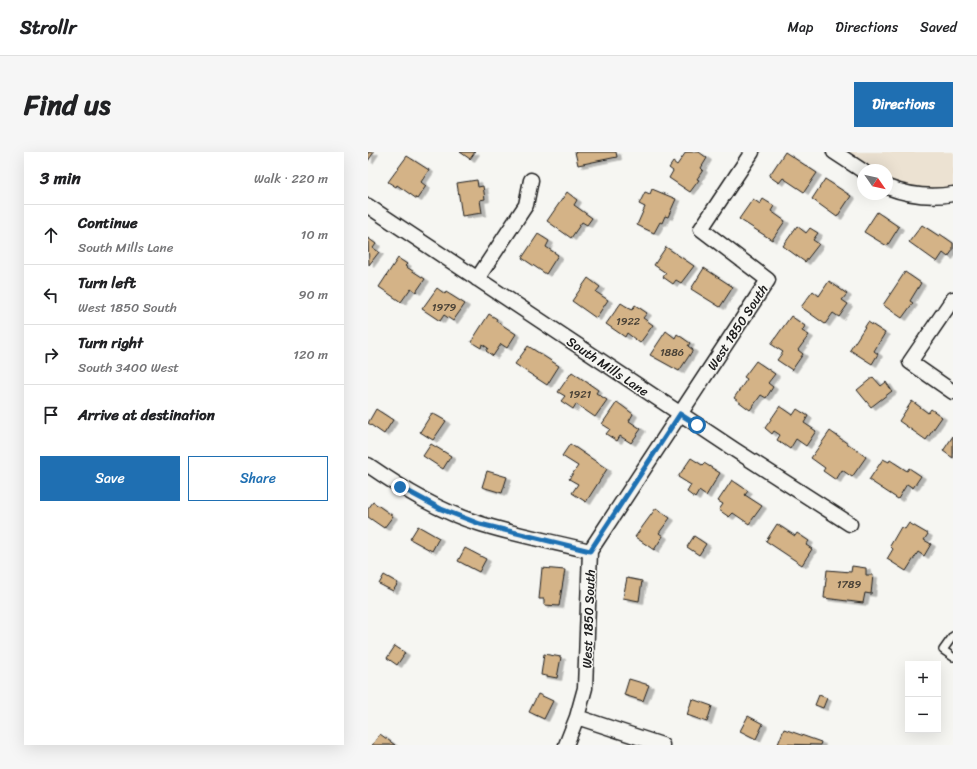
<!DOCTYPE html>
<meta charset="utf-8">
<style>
body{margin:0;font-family:Sriracha,sans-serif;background:#f6f6f6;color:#202124}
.controls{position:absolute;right:12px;bottom:12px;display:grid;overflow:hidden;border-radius:0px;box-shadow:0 4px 16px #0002}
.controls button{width:36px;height:36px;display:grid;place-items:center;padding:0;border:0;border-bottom:1px solid #e0e0e0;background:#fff;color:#202124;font:20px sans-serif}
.compass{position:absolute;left:489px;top:12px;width:36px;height:36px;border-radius:50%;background:#fff;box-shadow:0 4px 16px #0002;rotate:124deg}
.stop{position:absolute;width:12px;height:12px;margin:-9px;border:3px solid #1f6fb2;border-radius:50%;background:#fff}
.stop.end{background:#1f6fb2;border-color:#fff;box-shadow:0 1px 4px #0008}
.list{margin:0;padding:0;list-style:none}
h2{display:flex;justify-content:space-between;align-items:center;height:52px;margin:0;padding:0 16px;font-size:17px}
h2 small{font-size:13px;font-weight:400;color:#757577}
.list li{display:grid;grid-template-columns:26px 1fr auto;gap:12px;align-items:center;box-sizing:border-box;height:60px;padding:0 16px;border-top:1px solid #e0e0e0}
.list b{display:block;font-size:15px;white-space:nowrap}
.list p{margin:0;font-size:13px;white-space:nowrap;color:#757577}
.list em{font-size:13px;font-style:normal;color:#757577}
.actions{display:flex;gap:8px;padding:12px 16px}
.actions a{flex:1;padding:9px 0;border:1px solid #1f6fb2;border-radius:0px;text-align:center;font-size:14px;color:#1f6fb2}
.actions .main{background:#1f6fb2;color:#fff}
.icon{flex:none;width:22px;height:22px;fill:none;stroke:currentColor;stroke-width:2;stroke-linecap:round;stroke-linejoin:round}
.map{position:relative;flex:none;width:585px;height:593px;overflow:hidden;border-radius:0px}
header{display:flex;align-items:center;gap:24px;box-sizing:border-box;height:56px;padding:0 20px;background:#fff;border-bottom:1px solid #e0e0e0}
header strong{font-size:19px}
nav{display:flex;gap:22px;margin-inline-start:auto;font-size:14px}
.intro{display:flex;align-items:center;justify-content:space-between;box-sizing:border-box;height:96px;padding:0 24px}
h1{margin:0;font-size:28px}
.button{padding:10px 18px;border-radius:0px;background:#1f6fb2;color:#fff;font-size:14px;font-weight:700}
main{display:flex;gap:24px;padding:0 24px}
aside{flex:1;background:#fff;border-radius:0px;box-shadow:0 4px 16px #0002}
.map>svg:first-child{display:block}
</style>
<header>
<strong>Strollr</strong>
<nav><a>Map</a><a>Directions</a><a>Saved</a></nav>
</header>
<div class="intro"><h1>Find us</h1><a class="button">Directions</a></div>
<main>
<aside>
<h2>3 min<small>Walk · 220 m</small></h2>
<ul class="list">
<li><svg class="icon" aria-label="ahead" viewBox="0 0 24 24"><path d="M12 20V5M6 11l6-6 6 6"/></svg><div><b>Continue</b><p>South Mills Lane</p></div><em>10 m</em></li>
<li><svg class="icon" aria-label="left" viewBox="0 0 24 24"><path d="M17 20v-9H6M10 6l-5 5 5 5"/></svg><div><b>Turn left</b><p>West 1850 South</p></div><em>90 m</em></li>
<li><svg class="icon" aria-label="right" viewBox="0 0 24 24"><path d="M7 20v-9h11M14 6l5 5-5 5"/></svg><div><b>Turn right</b><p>South 3400 West</p></div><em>120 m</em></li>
<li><svg class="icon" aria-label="arrive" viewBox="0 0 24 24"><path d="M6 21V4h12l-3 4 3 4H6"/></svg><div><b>Arrive at destination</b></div></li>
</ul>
<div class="actions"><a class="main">Save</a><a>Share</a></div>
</aside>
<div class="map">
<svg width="585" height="593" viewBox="0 0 585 593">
<defs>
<filter id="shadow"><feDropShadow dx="4.5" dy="2.5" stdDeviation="0" flood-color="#0004"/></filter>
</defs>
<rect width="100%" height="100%" fill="#f6f6f2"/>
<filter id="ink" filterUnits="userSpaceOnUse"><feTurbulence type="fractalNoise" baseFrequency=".025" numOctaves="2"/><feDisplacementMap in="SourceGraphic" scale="8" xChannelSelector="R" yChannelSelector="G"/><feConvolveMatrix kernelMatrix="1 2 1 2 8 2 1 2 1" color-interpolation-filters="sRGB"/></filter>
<g filter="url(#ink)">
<path fill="#ece2d2" d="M478,0h107v34l-25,4 -40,-8 -1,-12h-16z"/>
<path fill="#d4b387" stroke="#1c1c1c" filter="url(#shadow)" d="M0,0h6l-6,9z
M92,0h15l-5,7z
M207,0h41l1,5 -39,8z
M318,0h13l8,6 -6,10 2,2 -6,9 2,1 -9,12 -21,-14 4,-7 -4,-3 4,-6 4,3z
M417,0l32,21 -13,19 -21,-14 -4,5 -10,-7z
M39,4l22,14 -8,12 5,4 -9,13 -20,-14 -1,2 -8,-5z
M457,27l26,17 -14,21 -25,-18z
M109,28l1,7 5,-1 2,13 -5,1 2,13 -20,3 -5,-33z
M284,37l24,10 -8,18 -3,-1 -3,7 -2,-1 -6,11 -17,-8 8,-18 -6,-3 6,-12 5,2z
M199,40l10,8 -3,5 18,13 -5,7 -5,-3 -11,16 -24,-17z
M385,47l7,5 3,-5 11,7 -3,5 14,10 -13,19 -33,-21z
M509,60l22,15 -12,19 -23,-14z
M554,73l17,11 1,-2 13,9v7l-5,7 -5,-4 -6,9 -28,-20z
M429,74l9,7 4,-5 8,5 -5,7 6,4 -14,18 -22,-16z
M170,82l11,7 -3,6 12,8 -12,19 -24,-16z
M0,86l8,6 -3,4 6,4 -10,13z
M298,95l28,19 -13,17 -5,-3 -3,4 -10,-7 3,-4 -12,-8z
M30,106l9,6 -2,2 20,13 -9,13 -5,-4 -10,14 -22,-15z
M336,116l29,19 -13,20 -29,-18z
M537,120l16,11 -11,18 3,2 -11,15 -19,-13z
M220,126l12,9 -4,5 12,8 -12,18 -24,-17z
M461,129l18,13 -5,6 6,4 -9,13 -6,-4 -8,11 -24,-17 12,-16 6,5z
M69,136l8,6 1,-2 19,12 -12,17 -9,-6 -4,6 -18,-12z
M253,151l11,7 3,-5 12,8 -4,5 10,7 -13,18 -13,-10 -2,4 -19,-13z
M121,162l8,5 -1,2 20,13 -9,14 -6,-4 -8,12 -7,-5 2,-3 -6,-4 -1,4 -10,-6z
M423,164l14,10 -3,5 7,4 -11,15 5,4 -11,16 -15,-10 6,-8 -12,-8z
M500,170l17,11 -11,18 4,3 -6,10 -22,-14z
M298,179l9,7 2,-4 13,9 -2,3 5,4 -14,21 -29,-16z
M160,194l31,20 -12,19 -32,-21z
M388,209l19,13 -7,9 5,4 -7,11 -5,-3 -11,15 -16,-12 13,-19 -3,-2z
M204,220l26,18 -2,3 11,7 -12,17 -19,-13 -3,5 -12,-8 4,-5 -7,-4z
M505,225l8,9 5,-4 6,9 -21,16 -14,-17z
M544,249l16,12 3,-4 11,8 -16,23 -27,-19z
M249,250l16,12 -4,7 12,8 -10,14 -11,-7 -3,5 -11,-7 4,-5 -8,-5z
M412,254l13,9 4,-6 11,7 -4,7 12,8 -10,15 -10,-7 -6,10 -13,-9 3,-5 -6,-4 -2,3 -7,-6z
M8,257l17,11 -9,14 -16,-11z
M64,261l14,8 -13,19 -13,-8z
M462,279l36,26 -14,20 -10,-7 -6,10 -13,-9 2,-3 -14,-10z
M585,284v22l-10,-7z
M63,292l20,12 -8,13 -20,-13z
M202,292l37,25 -21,33 -14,-9 6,-9 -9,-5 9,-13 -16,-10z
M323,306l11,7 2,-2 16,10 -14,23 -7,-5 -4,7 -8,-6 4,-7 -13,-8z
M515,307l6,3 1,-2 17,11 2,-3 12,8 -8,12 -6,-4 -9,15 -29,-19z
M119,319l20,6 -5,16 -20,-6z
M364,328l16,11 -3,4 17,11 -13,18 -16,-11 -4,4 -10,-7 4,-6 -5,-3z
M5,350l20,14 -9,12 -16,-11v-8z
M288,356l14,10 -11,15 4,3 -9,14 -19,-13z
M541,371l19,11 -4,6 7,4 -7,12 -6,-4 -12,19 -19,-12 6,-10 -3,-3 11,-19 4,2z
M409,372l18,12 2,-3 12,8 -3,4 6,4 -10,16 -36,-24z
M50,374l21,12 -7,13 -22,-12z
M326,384l12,8 -7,11 -12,-8z
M97,396l21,11 -7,13 -21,-11z
M484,414l14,2v7h7l-2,19 -6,-1 -2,10 -39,-5 3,-28 24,2z
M174,416l23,2 -6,36 -15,-1v-6h-5z
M16,423l14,8 -5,8 -14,-7z
M259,426l15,3 -3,20 -16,-3z
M27,494l10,7 -8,12 -10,-7z
M176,502l17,3 -4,21 -16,-3z
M261,527l20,6 -6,16 -19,-6z
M170,542l15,7 -9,18 -15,-7z
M451,543l8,3 -4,10 -8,-3z
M324,547l20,7 -5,16 -20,-7z
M380,564l15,8 -7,15 -16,-8z
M416,577l37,13 -1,3 -42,-1z
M12,582l15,11h-23z"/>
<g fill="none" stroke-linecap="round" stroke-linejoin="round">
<g stroke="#1c1c1c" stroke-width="10">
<path id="lane" d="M585,484l-10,14 10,7"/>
</g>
<g stroke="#1c1c1c" stroke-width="17">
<path id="street" d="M466,0l29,19
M519,35c21,8 44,11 66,7
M0,54l367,244 115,74
M109,127l49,-74 5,-25
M585,147l-43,63 43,30
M0,313c35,24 72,47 113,59 35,11 73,18 109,27
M209,565l85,28
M198,593l11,-28 8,-29 5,-137 178,-271 -67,-51 51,-77"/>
</g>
<use href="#lane" stroke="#f6f6f2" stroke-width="7"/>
<use href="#street" stroke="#f6f6f2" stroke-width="14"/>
</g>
</g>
<g fill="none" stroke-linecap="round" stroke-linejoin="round" filter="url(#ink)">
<path stroke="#1f6fb2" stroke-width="5" d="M32,335l41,22 39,15 110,27 90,-137 17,11"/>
</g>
<g text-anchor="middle" stroke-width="3" stroke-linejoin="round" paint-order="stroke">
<g font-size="11" fill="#4a4237">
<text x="76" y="159">1979</text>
<text x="260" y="173">1922</text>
<text x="304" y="204">1886</text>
<text x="212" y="246">1921</text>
<text x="481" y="436">1789</text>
</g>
<g font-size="13" fill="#1c1c1c" stroke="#f6f6f2">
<text transform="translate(369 175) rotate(-57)" y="5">West 1850 South</text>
<text transform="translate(240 214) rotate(34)" y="5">South Mills Lane</text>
<text transform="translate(220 467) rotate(-88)" y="5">West 1850 South</text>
</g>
</g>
</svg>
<div class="controls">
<button>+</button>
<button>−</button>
</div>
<svg class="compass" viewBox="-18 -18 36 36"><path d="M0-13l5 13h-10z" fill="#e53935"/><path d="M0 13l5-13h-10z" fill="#757577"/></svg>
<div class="stop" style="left:329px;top:273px"></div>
<div class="stop end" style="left:32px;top:335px"></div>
</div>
</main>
